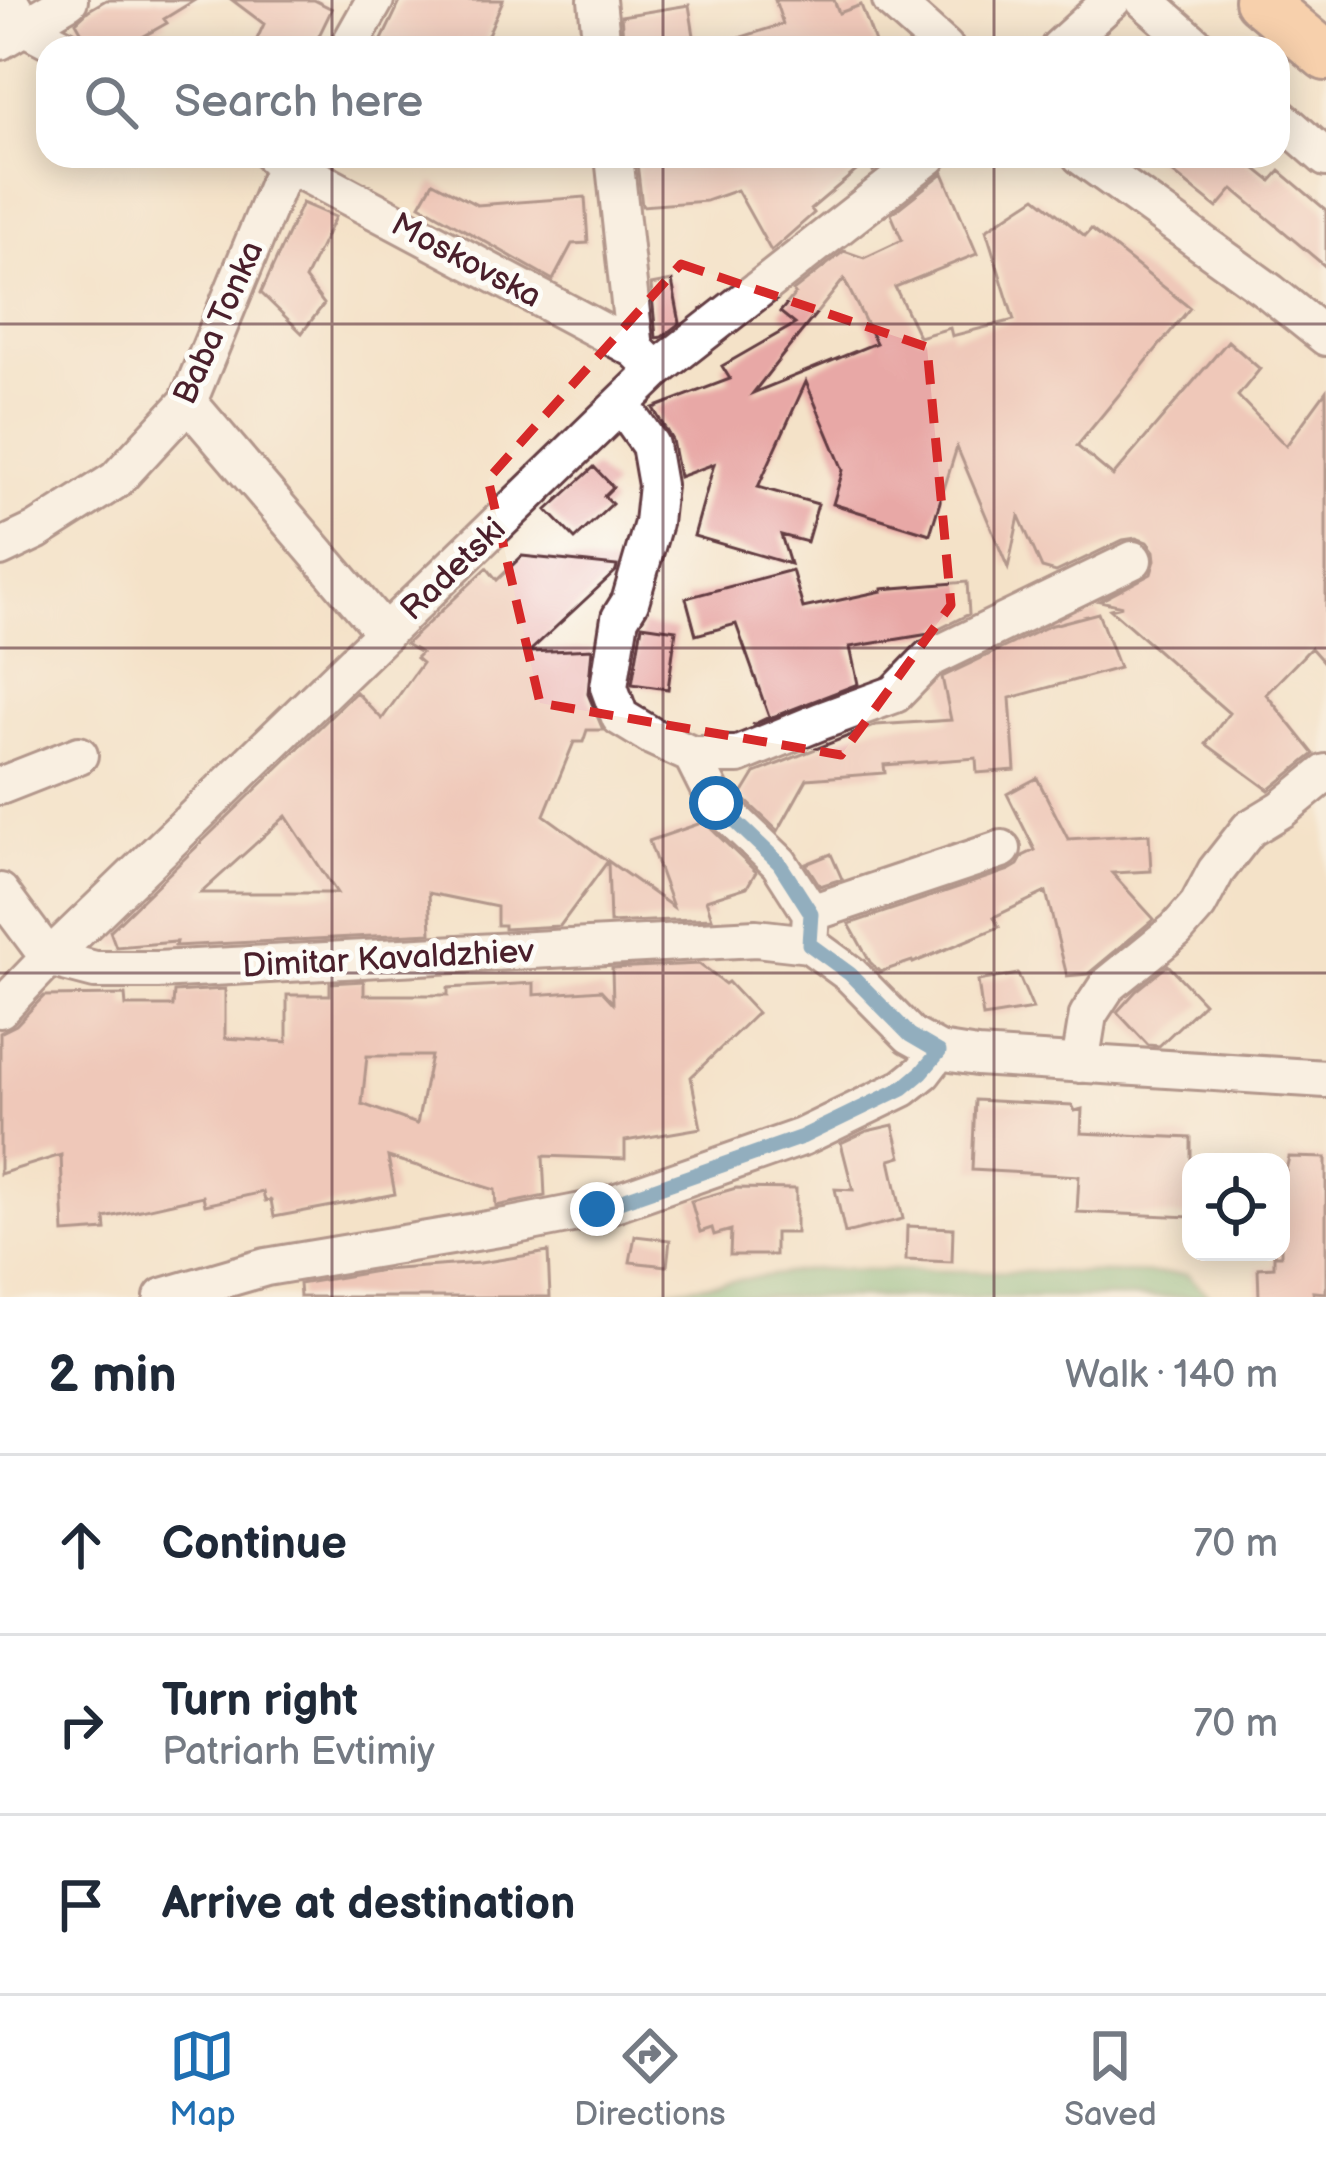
<!DOCTYPE html>
<meta charset="utf-8">
<style>
body{margin:0;font-family:"Balsamiq Sans",sans-serif;background:#f6f6f7;color:#1f2937}
.controls{position:absolute;right:36px;bottom:36px;display:grid;overflow:hidden;border-radius:24px;box-shadow:0 6px 30px #0003}
.controls button{width:108px;height:108px;display:grid;place-items:center;padding:0;border:0;border-bottom:3px solid #e0e1e3;background:#fff;color:#1f2937;font:60px sans-serif}
.stop{position:absolute;width:36px;height:36px;margin:-27px;border:9px solid #1f6fb2;border-radius:50%;background:#fff}
.stop.end{background:#1f6fb2;border-color:#fff;box-shadow:0 3px 12px #0008}
.list{margin:0;padding:0;list-style:none}
h2{display:flex;justify-content:space-between;align-items:center;height:156px;margin:0;padding:0 48px;font-size:51px}
h2 small{font-size:39px;font-weight:400;color:#747a83}
.list li{display:grid;grid-template-columns:78px 1fr auto;gap:36px;align-items:center;box-sizing:border-box;height:180px;padding:0 48px;border-top:3px solid #e0e1e3}
.list b{display:block;font-size:45px;white-space:nowrap}
.list p{margin:0;font-size:39px;white-space:nowrap;color:#747a83}
.list em{font-size:39px;font-style:normal;color:#747a83}
.icon{flex:none;width:66px;height:66px;fill:none;stroke:currentColor;stroke-width:2;stroke-linecap:round;stroke-linejoin:round}
.map{position:relative;flex:none;width:1326px;height:1297px;overflow:hidden}
.search{position:absolute;background:#fff;box-shadow:0 6px 30px #0003;left:36px;right:36px;top:36px;height:132px;display:flex;align-items:center;gap:30px;box-sizing:border-box;padding:0 42px;border-radius:36px;color:#747a83;font-size:45px}
.sheet{height:696px;background:#fff}
nav{display:flex;justify-content:space-around;align-items:center;box-sizing:border-box;height:168px;border-top:3px solid #e0e1e3;background:#fff;font-size:33px;color:#747a83}
nav a{display:grid;justify-items:center;gap:6px}
nav .on{color:#1f6fb2}
.map>svg:first-child{display:block}
</style>
<div class="map">
<svg width="1326" height="1297" viewBox="0 0 1326 1297">
<rect width="100%" height="100%" fill="#fdfcf7"/>
<filter id="ink" filterUnits="userSpaceOnUse"><feTurbulence type="fractalNoise" baseFrequency=".00833" numOctaves="2"/><feDisplacementMap in="SourceGraphic" scale="24" xChannelSelector="R" yChannelSelector="G"/><feConvolveMatrix kernelMatrix="1 2 1 2 8 2 1 2 1" color-interpolation-filters="sRGB"/></filter>
<filter id="wash" filterUnits="userSpaceOnUse"><feTurbulence type="fractalNoise" baseFrequency=".004" numOctaves="4" result="noise"/><feDisplacementMap in="SourceGraphic" scale="48" xChannelSelector="R" yChannelSelector="G"/><feGaussianBlur stdDeviation="2.7" result="paint"/><feColorMatrix in="noise" values="0 0 0 0 0 0 0 0 0 0 0 0 0 0 0 0 0 1.4 0 .05"/><feComposite in="paint" operator="in"/></filter>
<g filter="url(#wash)">
<rect width="100%" height="100%" fill="#f4e2c8"/>
<path fill="#70b579" stroke="#5d6a52" stroke-width="3" d="M813,1269l374,5 23,23h-590z"/>
<g id="blocks">
<path fill="#e8a8a6" fill-rule="evenodd" d="M106,0h89l-31,19 3,4 -37,21 -3,-6 -18,10h-18l-15,-26 13,-12z
M232,0h82l18,9 -19,39h-38l-18,-9 7,-15z
M401,0h102l-21,48h-104z
M775,0h59l5,13 22,-8 16,43h-150l-1,-6 57,-18z
M689,5l7,43h-72l-3,-32z
M710,156h183l-20,15 -4,-11 -58,49 3,4 -43,38 -34,-61 -31,11 -64,5 -5,-43 57,-2z
M1152,156h88l31,25 9,-10 46,39v57l-93,-78 -16,19z
M943,173l34,81 -82,33 24,50 31,-9 2,8 62,-16 -28,-90 50,-33 49,39 6,-7 99,79 -113,138 36,30 115,-135 32,28 -22,27 48,50 40,-55v274l-15,-17 -45,46 48,60 -45,36 -63,-46 23,-31 -119,-104 12,-3 -22,-5 51,-27 4,-14 -1,-9 -7,-9 -11,-4 -13,2 -67,32 -14,-4 -23,-52 -11,52 -51,-121 -27,87 -97,-30 10,-34 -37,-88 -48,105 60,17 -11,38 -26,-7 9,29 -96,-28 20,-72 -35,13 -7,-37 -19,-32 77,-29 -8,-13 73,-42 -15,-12 15,-18 -2,-3 51,-40 20,7 38,-18 -11,-26zM844,279l32,64 -123,50 25,-32z
M433,182l44,23 108,-8 3,46 -16,1 -19,36 -133,-75z
M302,203l33,14 -30,62 19,25 -22,29 -41,-40z
M672,281l8,42 -18,14 -6,1 -5,-53z
M594,467l19,20 -9,9 8,8 -37,35 -28,-29z
M522,556l95,10 -1,5 -87,81 63,-3 -4,45 15,36h-16l-4,12h-9l-30,73 64,46 -48,65 -56,3v-4h-7v-18l-68,-14 2,40 -256,13 1,-4 -60,5 -6,-16 246,-239 26,27 40,-56 -6,-5 5,-5 -15,-9 81,-76 10,12zM286,816l51,77h-136z
M792,570l11,38 79,-17v-2l85,-7 2,32 -40,20 -79,13 8,37 -106,41 17,-8 -33,-93 -40,11 -10,-37z
M1098,613l21,55 -109,30 5,72 -38,3 -1,-15 -92,7 1,8 -78,6 -29,52 -37,-35 14,-23 121,-48 75,-5 -9,-43 107,-51z
M642,625l34,5 -8,59 -36,-5z
M1037,778l31,61 81,-5 2,37 -39,2 42,46 -66,55 -21,2 -21,-84 -52,25 5,10 -86,36 -1,-2 -32,11 -10,-10 -21,-38 160,-54 9,-5 5,-9 12,-6 -28,-56z
M704,822l52,50 -9,15 -41,13 6,18 -102,5 -2,-62 65,46 -24,-66z
M831,854l11,25 -22,7 -14,-22z
M699,964l26,20 3,-2 29,31 -66,64 10,51 -76,13v18l-82,-3 2,40 -49,10 -1,-16 -107,-33 7,37 -121,23 -3,-17 -6,1 -2,-9 -58,13 -2,-9 -98,22 1,12 -42,3 -3,-78 -61,19v-141l16,-8 28,-29 81,-1 1,11h47l1,-14 51,-3v49l62,4v-47h43v-12l34,-2v14h84v-7l86,-5v12l67,-5 12,13 -1,-35zM367,1056h64l-14,68 -55,-20z
M1168,965l36,38 -45,43 -11,-1 -31,-33 19,-21z
M1018,974l15,35 -50,8 -5,-36z
M975,1100l97,5 3,6 7,-2 -1,24 110,5v79l-114,-5 2,-36 -107,-6z
M893,1125l8,32 -11,3 13,59 -58,14 -10,-44 18,1 -12,-47 26,-12z
M1289,1157l37,1v135l-13,-1 1,5h-55l-1,-29 16,-1v-12h7v-63z
M736,1188l60,1v44h-21v22h-45l1,-25 -17,5 -2,-7 -12,4 -9,-31z
M907,1226l46,2 -1,34 -46,-2z
M635,1236l35,4 -3,26 -37,-4z
M548,1252l2,45h-250l-1,-13 84,-14 97,-7z"/>
</g>
</g>
<g filter="url(#ink)">
<use href="#blocks" fill-opacity="0" stroke="#643c43" stroke-width="3"/>
<g fill="none" stroke-linecap="round" stroke-linejoin="round">
<g stroke="#643c43" stroke-width="42">
<path id="minor" d="M9,0l16,27 40,21
M597,0l5,48
M891,0l54,48
M1144,0l55,48
M0,41l69,-41
M348,48l27,-48
M1059,48l53,-48
M1278,116l48,42
M273,156l362,193 21,21
M614,156l21,193
M1081,156l189,136 56,45
M188,402l197,231
M621,404l29,41 7,40 -4,38 -23,79 -10,16 -11,69 11,30 33,20 39,18h46l83,-34 74,-27 34,-35 204,-99
M0,548l36,-17 80,-51 72,-78 101,-246
M692,755l24,48 63,60 32,50 -2,31
M0,786l79,-31
M0,892l49,66 46,12h62l599,-32 53,6 41,30 60,61 29,16 38,6 349,22
M811,913l191,-64
M0,1009l49,-51 607,-588 273,-214
M1080,1064l8,-49 19,-29 69,-56 22,-25 18,-34 33,-42 33,-20 44,-36
M163,1297l103,-30 245,-41 86,-17 205,-72 101,-49 20,-16 16,-21"/>
</g>
<g stroke="#643c43" stroke-width="54">
<path id="major" d="M1259,0l67,56"/>
</g>
<use href="#minor" stroke="#fff" stroke-width="36"/>
<use href="#major" stroke="#fabb8b" stroke-width="48"/>
</g>
</g>
<g fill="none" stroke-linecap="round" stroke-linejoin="round" filter="url(#ink)">
<path stroke="#1f6fb2" stroke-width="15" d="M597,1209l205,-72 101,-49 19,-16 17,-20 -29,-17 -60,-61 -41,-30 2,-31 -32,-50 -63,-60"/>
</g>
<path d="M0 0H1326V1297H0ZM681,264l246,83 24,258 -110,150 -301,-52 -52,-224z" fill="#f4e2c8" fill-opacity=".55" fill-rule="evenodd"/>
<path fill="none" stroke="#d62828" stroke-width="9" stroke-dasharray="24 15" stroke-linejoin="round" d="M681,264l246,83 24,258 -110,150 -301,-52 -52,-224z"/>
<path fill="none" stroke="#4a1f2b" stroke-width="3" stroke-opacity="0.55" d="M332,0v48M663,0v48M994,0v48M332,156v1141M663,156v1141M994,156v1141M0,324h1326M0,648h1326M0,973h1326"/>
<g text-anchor="middle" stroke-width="10" stroke-linejoin="round" paint-order="stroke">
<g font-size="33" fill="#4a1f2b" stroke="#fdfcf7">
<text transform="translate(467 259) rotate(28)" y="12">Moskovska</text>
<text transform="translate(217 322) rotate(-66)" y="12">Baba Tonka</text>
<text transform="translate(452 568) rotate(-44)" y="12">Radetski</text>
<text transform="translate(388 957) rotate(-3)" y="12">Dimitar Kavaldzhiev</text>
</g>
</g>
</svg>
<div class="controls">
<button><svg class="icon" aria-label="locate" viewBox="0 0 24 24"><circle cx="12" cy="12" r="6"/><path d="M12 2v4M12 18v4M2 12h4M18 12h4"/></svg></button>
</div>
<div class="stop" style="left:716px;top:803px"></div>
<div class="stop end" style="left:597px;top:1209px"></div>
<div class="search"><svg class="icon" aria-label="search" viewBox="0 0 24 24"><circle cx="10" cy="10" r="6"/><path d="M15 15l6 6"/></svg>Search here</div>
</div>
<section class="sheet">
<h2>2 min<small>Walk · 140 m</small></h2>
<ul class="list">
<li><svg class="icon" aria-label="ahead" viewBox="0 0 24 24"><path d="M12 20V5M6 11l6-6 6 6"/></svg><div><b>Continue</b></div><em>70 m</em></li>
<li><svg class="icon" aria-label="right" viewBox="0 0 24 24"><path d="M7 20v-9h11M14 6l5 5-5 5"/></svg><div><b>Turn right</b><p>Patriarh Evtimiy</p></div><em>70 m</em></li>
<li><svg class="icon" aria-label="arrive" viewBox="0 0 24 24"><path d="M6 21V4h12l-3 4 3 4H6"/></svg><div><b>Arrive at destination</b></div></li>
</ul>
</section>
<nav>
<a class="on"><svg class="icon" aria-label="map" viewBox="0 0 24 24"><path d="M3 6l6-2 6 2 6-2v14l-6 2-6-2-6 2zM9 4v14M15 6v14"/></svg>Map</a>
<a><svg class="icon" aria-label="directions" viewBox="0 0 24 24"><path d="M12 3l9 9-9 9-9-9zM9 14v-3h6M13 9l2 2-2 2"/></svg>Directions</a>
<a><svg class="icon" aria-label="saved" viewBox="0 0 24 24"><path d="M7 4h10v16l-5-4-5 4z"/></svg>Saved</a>
</nav>
